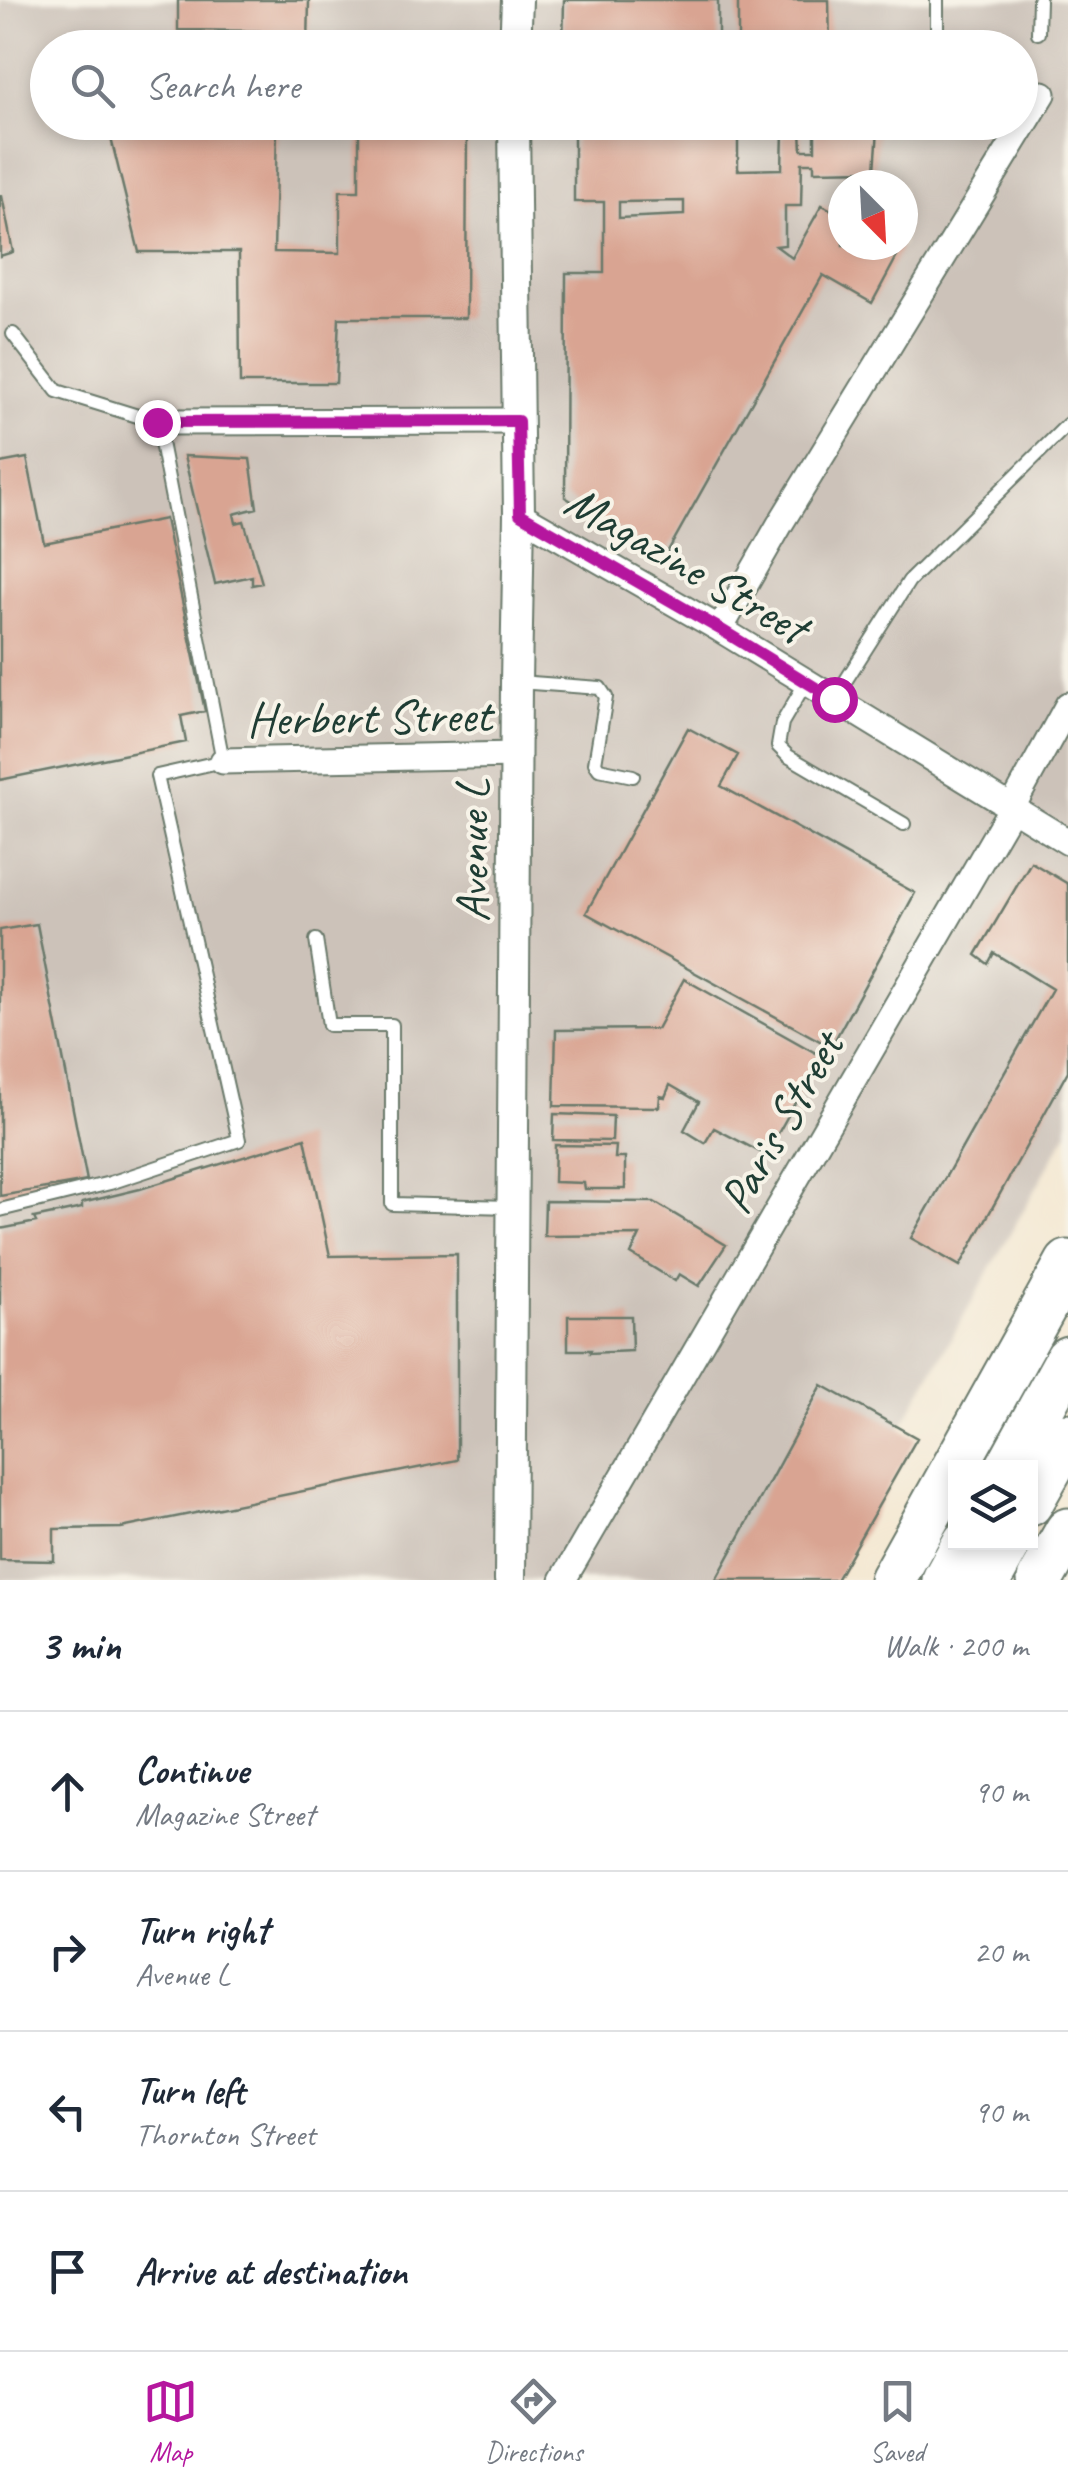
<!DOCTYPE html>
<meta charset="utf-8">
<style>
body{margin:0;font-family:Caveat,sans-serif;background:#f2f2f3;color:#1f2937}
.controls{position:absolute;right:30px;bottom:30px;display:grid;overflow:hidden;border-radius:0px;box-shadow:0 5px 15px #0003}
.controls button{width:90px;height:90px;display:grid;place-items:center;padding:0;border:0;border-bottom:2px solid #e0e1e3;background:#fff;color:#1f2937;font:50px sans-serif}
.compass{position:absolute;left:828px;top:170px;width:90px;height:90px;border-radius:50%;background:#fff;box-shadow:0 5px 15px #0003;rotate:156deg}
.stop{position:absolute;width:30px;height:30px;margin:-22px;border:8px solid #b5179e;border-radius:50%;background:#fff}
.stop.end{background:#b5179e;border-color:#fff;box-shadow:0 2px 10px #0008}
.list{margin:0;padding:0;list-style:none}
h2{display:flex;justify-content:space-between;align-items:center;height:130px;margin:0;padding:0 40px;font-size:42px}
h2 small{font-size:32px;font-weight:400;color:#747a83}
.list li{display:grid;grid-template-columns:65px 1fr auto;gap:30px;align-items:center;box-sizing:border-box;height:160px;padding:0 40px;border-top:2px solid #e0e1e3}
.list b{display:block;font-size:38px;white-space:nowrap}
.list p{margin:0;font-size:32px;white-space:nowrap;color:#747a83}
.list em{font-size:32px;font-style:normal;color:#747a83}
.icon{flex:none;width:55px;height:55px;fill:none;stroke:currentColor;stroke-width:2;stroke-linecap:round;stroke-linejoin:round}
.map{position:relative;flex:none;width:1068px;height:1580px;overflow:hidden}
.search{position:absolute;background:#fff;box-shadow:0 5px 15px #0003;left:30px;right:30px;top:30px;height:110px;display:flex;align-items:center;gap:25px;box-sizing:border-box;padding:0 35px;border-radius:55px;color:#747a83;font-size:38px}
.sheet{height:770px;background:#fff}
nav{display:flex;justify-content:space-around;align-items:center;box-sizing:border-box;height:140px;border-top:2px solid #e0e1e3;background:#fff;font-size:28px;color:#747a83}
nav a{display:grid;justify-items:center;gap:5px}
nav .on{color:#b5179e}
.map>svg:first-child{display:block}
</style>
<div class="map">
<svg width="1068" height="1580" viewBox="0 0 1068 1580">
<rect width="100%" height="100%" fill="#f7f3e8"/>
<filter id="ink" filterUnits="userSpaceOnUse"><feTurbulence type="fractalNoise" baseFrequency=".01" numOctaves="2"/><feDisplacementMap in="SourceGraphic" scale="20" xChannelSelector="R" yChannelSelector="G"/><feConvolveMatrix kernelMatrix="1 2 1 2 8 2 1 2 1" color-interpolation-filters="sRGB"/></filter>
<filter id="wash" filterUnits="userSpaceOnUse"><feTurbulence type="fractalNoise" baseFrequency=".0048" numOctaves="4" result="noise"/><feDisplacementMap in="SourceGraphic" scale="40" xChannelSelector="R" yChannelSelector="G"/><feGaussianBlur stdDeviation="2.25" result="paint"/><feColorMatrix in="noise" values="0 0 0 0 0 0 0 0 0 0 0 0 0 0 0 0 0 1.4 0 .05"/><feComposite in="paint" operator="in"/></filter>
<g filter="url(#wash)">
<rect width="100%" height="100%" fill="#f4e8d2"/>
<path fill="#ccc2b9" fill-rule="evenodd" d="M0,0h1068v1131l-253,449h-815zM48,48h972v74h-972zM843,185h60v60h-60z"/>
<g id="blocks">
<path fill="#d9a492" fill-rule="evenodd" d="M178,0h131l-1,47 -48,-1v-15l-82,-1z
M564,0h154v48h-155z
M738,0h91l1,48h-92z
M108,126l169,2 -3,124 66,1v-62h19v-64l108,1 -1,190h-127l-3,65h-96l-1,-131h-100z
M815,128l63,2 -3,40 -61,1v-8h-12l-1,43h-16v39l-9,1 16,12 30,-53 21,11v29h52l6,4 -29,54 -49,-28 -159,283 -99,-61 1,-224h38v-71h-30v-70l164,7v31l44,-1 1,-39h18l1,20h13zM684,201v14l-65,3v-16z
M0,196h2l11,56 -13,4z
M184,456l66,3 7,49 -23,6 2,9 8,-2 18,62 -10,2v-9l-37,8z
M27,458l17,85 121,-24 40,192 -24,5 5,26 -186,38v-317z
M688,728l50,27 -17,31 194,107 -84,154 -245,-134z
M1031,862l37,22v187l-108,195 -49,-28 141,-249 -58,-36 -6,11 -12,-9z
M37,924l50,257 -87,15v-266z
M684,979l137,77 -55,99 -52,-27 -9,15 -21,-13 15,-28 -29,-17 -5,12 -5,-1 -1,11 -105,-1 2,-76 101,-1z
M554,1114l59,2 -1,25 -59,-1z
M305,1138l25,118 127,-2v206l-336,68 -67,1v32l-54,-1v-331l36,-7 -2,-4 48,-10v-5l58,-14z
M555,1145l61,1 -1,12h10v31h-40l-1,-6 -30,-1z
M545,1201l109,1 72,43 -27,41 -20,-12 -4,7 -44,-27 9,-19 -96,1z
M568,1316h63l1,35 -42,2 1,-3h-23z
M822,1385l95,53 -81,142h-120z"/>
</g>
</g>
<g filter="url(#ink)">
<use href="#blocks" fill-opacity="0" stroke="#6a796b" stroke-width="2.5"/>
<g fill="none" stroke-linecap="round" stroke-linejoin="round">
<g stroke="#6a796b" stroke-width="16">
<path id="service" d="M937,33v-33
M1038,33l1,-33
M518,682l82,6 6,9 -11,66 4,6 34,7
M806,682l-24,41 -4,23 10,10 116,68
M834,699l75,-118 159,-157
M316,940l13,85h63v179l119,3
M0,1210l110,-27 129,-43 -82,-364 66,-15 -66,-339 -100,-31 -44,-57"/>
</g>
<g stroke="#6a796b" stroke-width="29">
<path id="minor" d="M157,422l361,-1
M519,514l201,115 348,213
M720,629l60,-105 263,-430
M223,761l294,-6
M563,1580l448,-771 57,-104"/>
</g>
<g stroke="#6a796b" stroke-width="34">
<path id="tertiary" d="M515,48l2,-48
M510,1580l6,-898 3,-168 -5,-392"/>
</g>
<g stroke="#6a796b" stroke-width="49">
<path id="motorway" d="M1008,1468l60,-109
M1030,1503l38,-67
M892,1580l176,-317
M945,1580l21,-38
M988,1580l21,-38
M1040,1580l28,-49"/>
</g>
<use href="#service" stroke="#fff" stroke-width="12"/>
<use href="#minor" stroke="#fff" stroke-width="25"/>
<use href="#tertiary" stroke="#fff" stroke-width="30"/>
<use href="#motorway" stroke="#fff" stroke-width="45"/>
</g>
</g>
<g fill="none" stroke-linecap="round" stroke-linejoin="round" filter="url(#ink)">
<path stroke="#b5179e" stroke-width="12" d="M157,422l361,-1 2,93 200,115 114,70"/>
</g>
<g text-anchor="middle" stroke-width="8" stroke-linejoin="round" paint-order="stroke">
<g font-size="48" fill="#1f3d34" stroke="#f7f3e8">
<text transform="translate(687 563) rotate(30)" y="17">Magazine Street</text>
<text transform="translate(369 716) rotate(-1)" y="17">Herbert Street</text>
<text transform="translate(471 851) rotate(-90)" y="17">Avenue L</text>
<text transform="translate(780 1122) rotate(-60)" y="17">Paris Street</text>
</g>
</g>
</svg>
<div class="controls">
<button><svg class="icon" aria-label="layers" viewBox="0 0 24 24"><path d="M12 4l9 5-9 5-9-5zM3 14l9 5 9-5"/></svg></button>
</div>
<svg class="compass" viewBox="-18 -18 36 36"><path d="M0-13l5 13h-10z" fill="#e53935"/><path d="M0 13l5-13h-10z" fill="#747a83"/></svg>
<div class="stop" style="left:834px;top:699px"></div>
<div class="stop end" style="left:157px;top:422px"></div>
<div class="search"><svg class="icon" aria-label="search" viewBox="0 0 24 24"><circle cx="10" cy="10" r="6"/><path d="M15 15l6 6"/></svg>Search here</div>
</div>
<section class="sheet">
<h2>3 min<small>Walk · 200 m</small></h2>
<ul class="list">
<li><svg class="icon" aria-label="ahead" viewBox="0 0 24 24"><path d="M12 20V5M6 11l6-6 6 6"/></svg><div><b>Continue</b><p>Magazine Street</p></div><em>90 m</em></li>
<li><svg class="icon" aria-label="right" viewBox="0 0 24 24"><path d="M7 20v-9h11M14 6l5 5-5 5"/></svg><div><b>Turn right</b><p>Avenue L</p></div><em>20 m</em></li>
<li><svg class="icon" aria-label="left" viewBox="0 0 24 24"><path d="M17 20v-9H6M10 6l-5 5 5 5"/></svg><div><b>Turn left</b><p>Thornton Street</p></div><em>90 m</em></li>
<li><svg class="icon" aria-label="arrive" viewBox="0 0 24 24"><path d="M6 21V4h12l-3 4 3 4H6"/></svg><div><b>Arrive at destination</b></div></li>
</ul>
</section>
<nav>
<a class="on"><svg class="icon" aria-label="map" viewBox="0 0 24 24"><path d="M3 6l6-2 6 2 6-2v14l-6 2-6-2-6 2zM9 4v14M15 6v14"/></svg>Map</a>
<a><svg class="icon" aria-label="directions" viewBox="0 0 24 24"><path d="M12 3l9 9-9 9-9-9zM9 14v-3h6M13 9l2 2-2 2"/></svg>Directions</a>
<a><svg class="icon" aria-label="saved" viewBox="0 0 24 24"><path d="M7 4h10v16l-5-4-5 4z"/></svg>Saved</a>
</nav>
